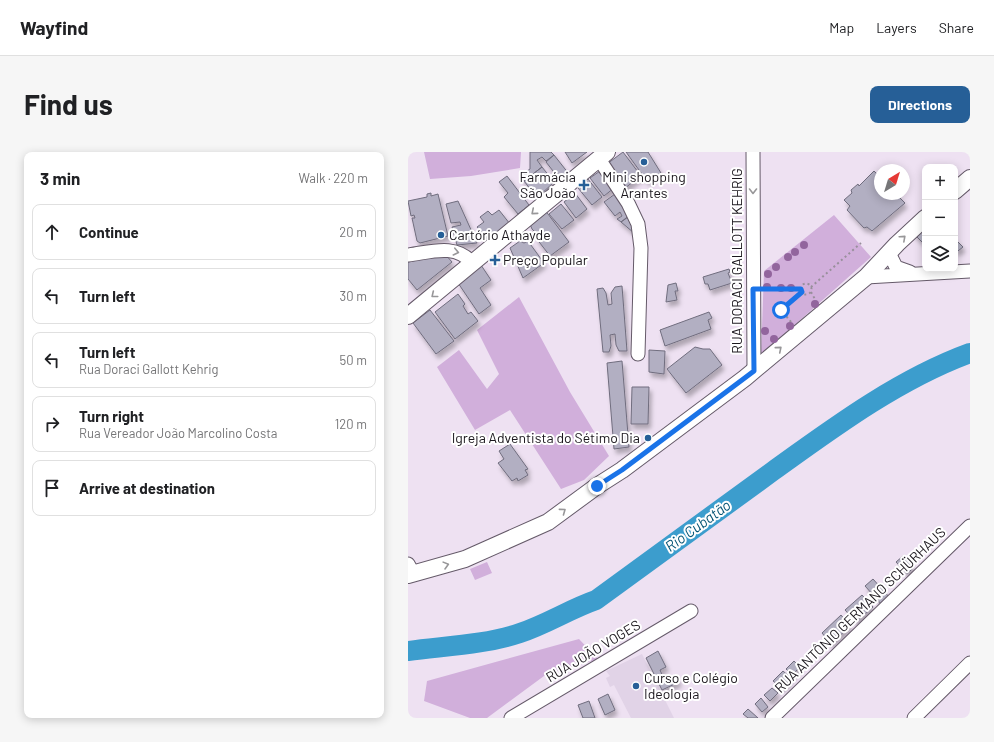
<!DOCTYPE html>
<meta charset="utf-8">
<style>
body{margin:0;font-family:Barlow,sans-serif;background:#f6f6f6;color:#202124}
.controls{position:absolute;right:12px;top:12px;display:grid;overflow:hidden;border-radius:8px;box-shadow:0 2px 10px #0003}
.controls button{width:36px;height:36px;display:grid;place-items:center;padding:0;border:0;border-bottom:1px solid #e0e0e0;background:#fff;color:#202124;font:20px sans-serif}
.compass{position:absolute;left:466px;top:12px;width:36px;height:36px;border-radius:50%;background:#fff;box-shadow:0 2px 10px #0003;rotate:38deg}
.stop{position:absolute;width:12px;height:12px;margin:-9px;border:3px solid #1a73e8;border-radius:50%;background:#fff}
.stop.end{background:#1a73e8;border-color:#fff;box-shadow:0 1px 4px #0008}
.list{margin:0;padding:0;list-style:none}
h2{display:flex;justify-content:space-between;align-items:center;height:52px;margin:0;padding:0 16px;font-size:17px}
h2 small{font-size:13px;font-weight:400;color:#757577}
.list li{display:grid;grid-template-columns:26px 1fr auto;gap:12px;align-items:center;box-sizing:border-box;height:56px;margin:0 8px 8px;padding:0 8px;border:1px solid #e0e0e0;border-radius:8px}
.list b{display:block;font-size:15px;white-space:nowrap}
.list p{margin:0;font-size:13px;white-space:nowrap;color:#757577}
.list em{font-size:13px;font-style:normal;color:#757577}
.icon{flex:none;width:22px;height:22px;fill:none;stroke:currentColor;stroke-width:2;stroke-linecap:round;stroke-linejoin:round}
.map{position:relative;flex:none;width:562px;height:566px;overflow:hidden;border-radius:8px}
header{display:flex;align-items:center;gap:24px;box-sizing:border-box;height:56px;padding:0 20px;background:#fff;border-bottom:1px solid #e0e0e0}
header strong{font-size:19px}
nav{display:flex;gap:22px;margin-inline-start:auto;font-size:14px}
.intro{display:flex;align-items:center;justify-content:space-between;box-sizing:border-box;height:96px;padding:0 24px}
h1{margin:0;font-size:28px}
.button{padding:10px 18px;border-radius:8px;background:#265f97;color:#fff;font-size:14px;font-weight:700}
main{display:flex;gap:24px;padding:0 24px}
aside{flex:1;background:#fff;border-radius:8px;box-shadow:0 2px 10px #0003}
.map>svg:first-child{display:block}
</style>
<header>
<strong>Wayfind</strong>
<nav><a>Map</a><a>Layers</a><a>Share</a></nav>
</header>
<div class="intro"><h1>Find us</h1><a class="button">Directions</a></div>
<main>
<aside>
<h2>3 min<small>Walk · 220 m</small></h2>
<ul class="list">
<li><svg class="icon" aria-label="ahead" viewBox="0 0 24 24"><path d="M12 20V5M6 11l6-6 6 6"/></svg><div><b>Continue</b></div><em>20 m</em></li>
<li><svg class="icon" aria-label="left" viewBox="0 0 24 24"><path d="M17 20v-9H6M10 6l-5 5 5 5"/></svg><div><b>Turn left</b></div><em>30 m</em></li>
<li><svg class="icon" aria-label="left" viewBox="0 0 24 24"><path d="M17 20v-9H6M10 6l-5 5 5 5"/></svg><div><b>Turn left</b><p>Rua Doraci Gallott Kehrig</p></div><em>50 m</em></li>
<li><svg class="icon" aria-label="right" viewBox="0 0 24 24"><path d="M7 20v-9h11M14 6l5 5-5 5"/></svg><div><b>Turn right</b><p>Rua Vereador João Marcolino Costa</p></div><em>120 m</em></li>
<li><svg class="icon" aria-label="arrive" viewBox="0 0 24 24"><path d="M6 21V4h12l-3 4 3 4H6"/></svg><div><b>Arrive at destination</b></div></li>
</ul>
</aside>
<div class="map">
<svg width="562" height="566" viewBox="0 0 562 566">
<defs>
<filter id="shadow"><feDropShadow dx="2.5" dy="4.5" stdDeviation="2" flood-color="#0004"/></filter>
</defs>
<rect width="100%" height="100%" fill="#eee1f2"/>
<path fill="#e1d3e7" d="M234,502l32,64h-43l-17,-33 -4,2 -4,-9 4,-2 -4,-5z"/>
<path fill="#d1afdb" d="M16,0h97l-1,16 -49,8 -41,3z
M426,63l37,42 -110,98 3,-84z
M111,145l51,95 39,64 -25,24 -23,9 -51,-79 -35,20 -38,-63 22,-17 28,39 12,-15 -22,-44z
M79,410l5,11 -17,7 -5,-11z
M171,487l19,20 -54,17 -57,42h-17l-46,-17 3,-20z"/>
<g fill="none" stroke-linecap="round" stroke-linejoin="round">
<path stroke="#3c9dcd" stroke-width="20" d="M0,499c37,-5 76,-6 112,-18 27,-9 50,-24 76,-33 59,-43 118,-86 177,-129 61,-44 126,-92 197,-118"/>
</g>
<path fill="#b2afc2" stroke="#706d7e" filter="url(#shadow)" d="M122,0h21l3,3 -8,6 -4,-4 -5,3 5,7 -18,14 -4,-5 10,-7z
M157,0h22l-15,11z
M215,0l18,24 -16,12 -18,-24z
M218,0h22l13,21 -14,8z
M146,3l15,19 -9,6 -14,-18z
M134,15l12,15 -17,16 -13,-17z
M192,19l14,17 -10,8 -14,-18z
M466,19l6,6v17h16l9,9 -33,28 -5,-4 -3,1 -17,-18 3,-4 -6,-6 8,-7 -1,-3 7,-6 1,2z
M99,24l22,29 -11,9 -14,-17 4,-4 -9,-11z
M180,27l14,18 -10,8 -14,-17z
M23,41v3l7,-2 10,42 -28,7 -3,-2 -5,-23h3l-1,-3 -3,1 -3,-15 19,-4v-3z
M167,41l12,16 -11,9 -12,-16z
M207,42l16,20 -10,8 -4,-3 5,-3 -2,-4 -5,4 -11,-14z
M50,49l19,42 -20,2 -5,-18 9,-2 -1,-3 -9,1 -5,-19z
M153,52l13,16 -12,9 -13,-15z
M91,58l11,14 -21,17 -12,-14 7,-5 -4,-5 8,-6 4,4z
M137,58l24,32 -19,14 -14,-18 1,-4 -5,-5 -3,-7z
M223,63l3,18 -13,-11z
M517,70v23l-12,-12z
M547,87l8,8 -5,4h-3z
M112,89l4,2 4,-2 16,22 -21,15 -13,-30z
M37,102l7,8 -35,28 -9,-11v-17z
M73,113l10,15 -11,8 11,17 -12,9 -21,-31z
M321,117l1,3 -2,1 4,10 -22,7 -2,-6h-3l-2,-7z
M268,131l2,8h-3l2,9 -11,2 2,-17z
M214,134l5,65h-8l-3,-6 -1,-11 -5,1 1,11 -2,6h-6l-6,-63 6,-1 3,5 2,12 4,-1 -1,-11 4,-6z
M50,142l7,10 -2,2 5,8 3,-2 7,9 -23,18 -20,-27z
M22,158l24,31 -18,13 -23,-31z
M301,160l3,6 -4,2 3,9 -46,17 -5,-16z
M287,195l8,2h7l12,16 -36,28 -19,-24z
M241,198l16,1 -1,23 -15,-2z
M214,209l7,86 -15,2 -7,-86z
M224,235h17l-1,37h-17z
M102,292l18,25 -3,1 3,5 -10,6 -1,-3 -5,3 -14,-18 6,-4 -5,-8z
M495,404l11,11 -7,7 -11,-12z
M465,427l17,19 -8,7 -17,-19z
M454,443l11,12 -17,15 -11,-12z
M433,463l9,11 -19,18 -9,-11z
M250,499l8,16 -6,3 5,11 10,-6 4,7 -17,8 -16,-32z
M386,509l6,6 -8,8 -6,-6z
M375,519l8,7 -9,10 -9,-7z
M364,536l6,5 -8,8 -6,-6z
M200,542l7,16 -10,5 -7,-16z
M353,546l7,9 -6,5 -7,-8z
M181,549l6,17h-12l-5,-13z
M340,557l10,9h-10l-5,-4z"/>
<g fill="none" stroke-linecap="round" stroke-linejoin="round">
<g stroke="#655a69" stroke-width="15">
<path id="minor" d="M345,0l1,219
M191,7l29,44 10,21 3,24 -3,106
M481,101l7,14 14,5
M0,103c24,-3 46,-12 65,8
M458,125l104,-6
M0,412l5,9
M103,566l180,-107
M364,566l198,-192
M506,566l56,-55"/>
</g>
<g stroke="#655a69" stroke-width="18">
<path id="major" d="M547,39l15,-13
M0,164l199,-164
M0,423l57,-16 83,-37 49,-36 25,-16 123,-92 121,-101 31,-33 28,-26"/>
</g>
<path stroke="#988f9b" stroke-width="2" stroke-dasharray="2 3" stroke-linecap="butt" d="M392.5 137a5.5 5.5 0 1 1 11 0a5.5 5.5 0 1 1-11 0Z
M403,135l50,-44
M356,138l37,-1
M403,140l5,9
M383,170l-10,-12 21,-18"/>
<use href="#minor" stroke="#fff" stroke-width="13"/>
<use href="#major" stroke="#fff" stroke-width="16"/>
</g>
<g fill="#92659d">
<circle cx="396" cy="93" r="4"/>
<circle cx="387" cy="100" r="4"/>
<circle cx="380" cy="105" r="4"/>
<circle cx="368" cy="115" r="4"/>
<circle cx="360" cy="122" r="4"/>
<circle cx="359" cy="135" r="4"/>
<circle cx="373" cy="136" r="4"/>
<circle cx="383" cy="136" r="4"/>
<circle cx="407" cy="152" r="4"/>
<circle cx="382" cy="174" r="4"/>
<circle cx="357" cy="179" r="4"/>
<circle cx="366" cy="187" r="4"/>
</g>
<defs><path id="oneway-chevron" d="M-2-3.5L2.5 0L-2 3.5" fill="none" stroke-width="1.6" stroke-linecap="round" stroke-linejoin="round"/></defs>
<g stroke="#989799">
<use href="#oneway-chevron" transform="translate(345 39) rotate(90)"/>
<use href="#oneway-chevron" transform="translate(126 60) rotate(140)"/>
<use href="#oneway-chevron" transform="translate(495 86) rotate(-42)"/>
<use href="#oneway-chevron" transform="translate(48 100) rotate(13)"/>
<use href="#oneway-chevron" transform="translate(26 143) rotate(141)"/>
<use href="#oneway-chevron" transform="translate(371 197) rotate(-40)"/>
<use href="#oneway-chevron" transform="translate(155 359) rotate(-36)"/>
<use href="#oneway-chevron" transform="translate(38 413) rotate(-15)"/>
</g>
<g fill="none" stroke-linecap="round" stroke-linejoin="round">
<path stroke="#1a73e8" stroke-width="5" d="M189,334l25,-16 132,-99 -1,-82h48l1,3 -21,18"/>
</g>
<g fill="#265f97" stroke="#fff" stroke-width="1.5">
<circle cx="236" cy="10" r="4"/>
<path d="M174 27h4v4h4v4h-4v4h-4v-4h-4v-4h4z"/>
<circle cx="33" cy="83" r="4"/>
<path d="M85 102h4v4h4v4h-4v4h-4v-4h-4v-4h4z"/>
<circle cx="240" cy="286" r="4"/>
<circle cx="228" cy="534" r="4"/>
</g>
<g text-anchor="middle" stroke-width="4" stroke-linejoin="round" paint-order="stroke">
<g font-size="14" fill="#1b171d" stroke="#fff" text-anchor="start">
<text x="168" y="30" text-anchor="end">Farmácia<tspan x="168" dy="16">São João</tspan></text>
<text x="236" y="30" text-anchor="middle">Mini shopping<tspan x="236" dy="16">Arantes</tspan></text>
<text x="41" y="88">Cartório Athayde</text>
<text x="95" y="113">Preço Popular</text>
<text x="232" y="291" text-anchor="end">Igreja Adventista do Sétimo Dia</text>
<text x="236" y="531">Curso e Colégio<tspan x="236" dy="16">Ideologia</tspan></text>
</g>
<g font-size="14" fill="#1b171d" stroke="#fff">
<text transform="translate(329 109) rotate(-90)" y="5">RUA DORACI GALLOTT KEHRIG</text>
<text transform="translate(452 458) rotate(-44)" y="5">RUA ANTÔNIO GERMANO SCHÜRHAUS</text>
<text transform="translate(185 499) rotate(-31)" y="5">RUA JOÃO VOGES</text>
</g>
<g font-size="15" font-style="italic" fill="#045475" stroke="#fff">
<text transform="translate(290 374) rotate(-36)" y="5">Rio Cubatão</text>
</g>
</g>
</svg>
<div class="controls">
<button>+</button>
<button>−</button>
<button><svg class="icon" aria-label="layers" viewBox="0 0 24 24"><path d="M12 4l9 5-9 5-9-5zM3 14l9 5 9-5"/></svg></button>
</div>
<svg class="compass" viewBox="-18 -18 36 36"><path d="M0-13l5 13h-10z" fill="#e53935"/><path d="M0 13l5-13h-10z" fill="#757577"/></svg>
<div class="stop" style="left:373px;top:158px"></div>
<div class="stop end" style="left:189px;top:334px"></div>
</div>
</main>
